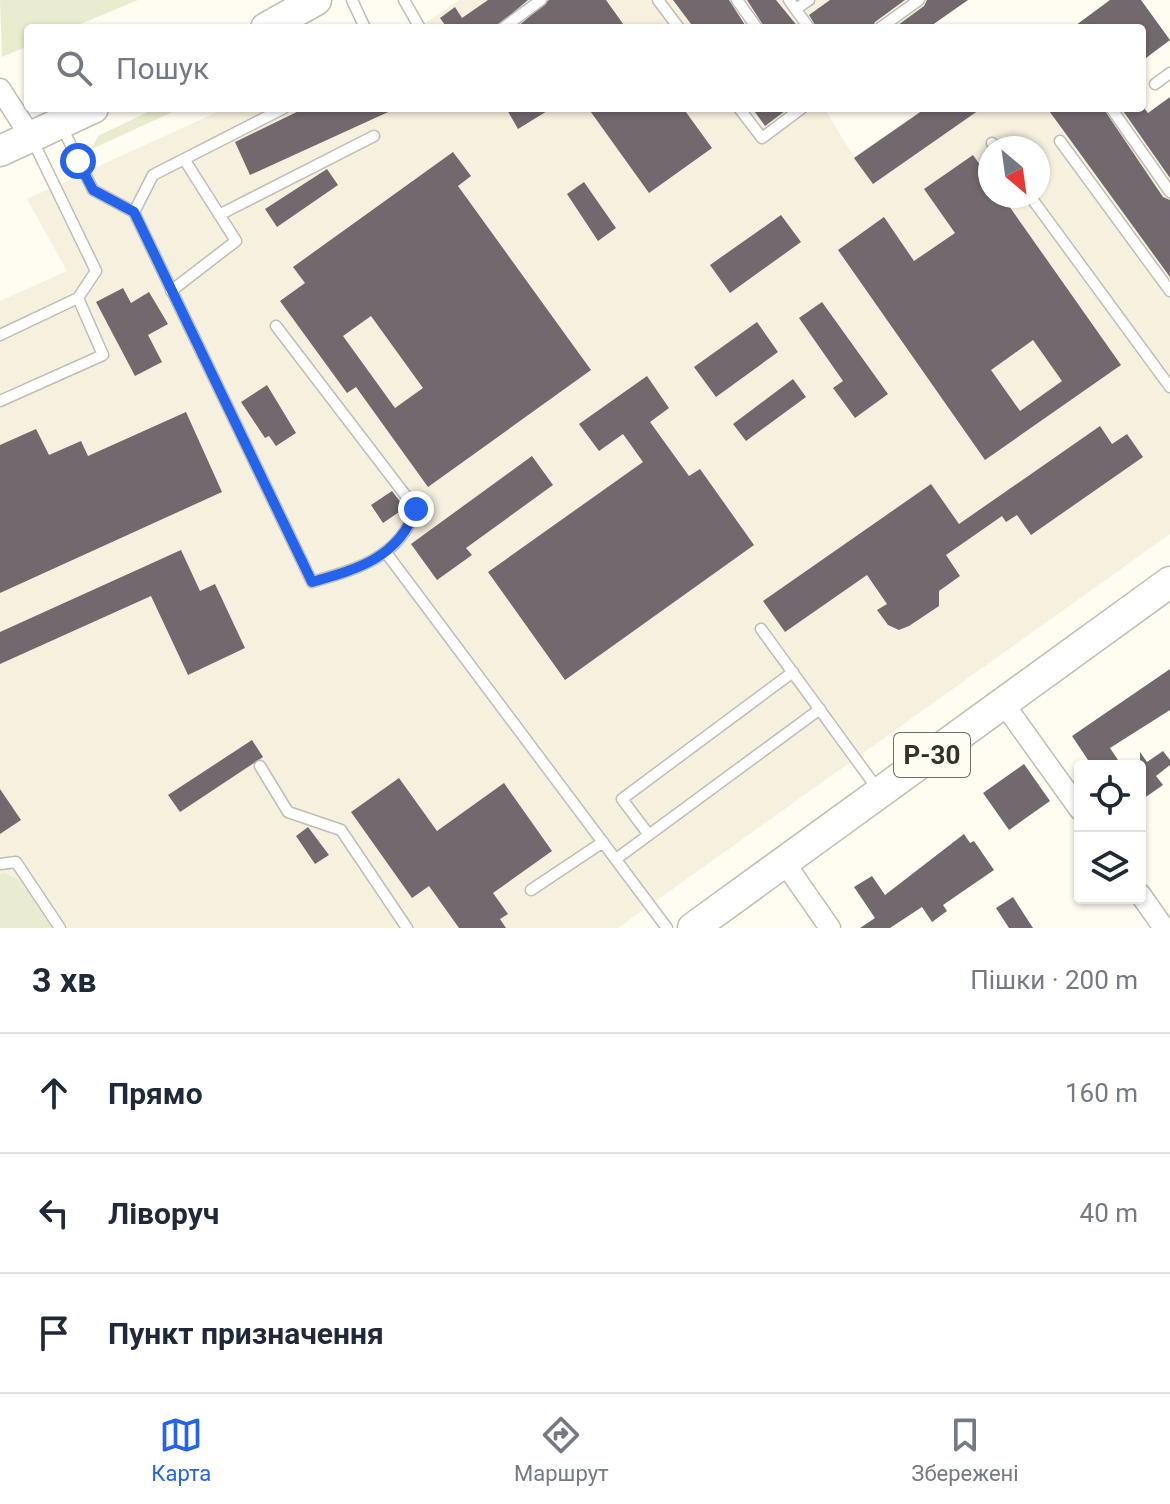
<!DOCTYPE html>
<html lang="uk">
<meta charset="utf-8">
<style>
body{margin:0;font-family:Roboto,sans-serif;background:#f6f6f7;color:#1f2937}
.controls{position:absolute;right:24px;bottom:24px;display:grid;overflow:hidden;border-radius:8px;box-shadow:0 2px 6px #0004}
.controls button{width:72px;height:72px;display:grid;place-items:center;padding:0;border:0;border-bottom:2px solid #e0e1e3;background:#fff;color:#1f2937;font:40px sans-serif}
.compass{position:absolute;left:978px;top:136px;width:72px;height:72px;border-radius:50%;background:#fff;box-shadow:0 2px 6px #0004;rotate:151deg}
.stop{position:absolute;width:24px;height:24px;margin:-18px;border:6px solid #2563eb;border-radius:50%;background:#fff}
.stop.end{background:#2563eb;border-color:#fff;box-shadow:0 2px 8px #0008}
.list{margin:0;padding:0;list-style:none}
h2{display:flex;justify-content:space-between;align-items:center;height:104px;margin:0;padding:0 32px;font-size:34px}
h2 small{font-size:26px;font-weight:400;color:#747a83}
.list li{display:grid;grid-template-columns:52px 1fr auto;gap:24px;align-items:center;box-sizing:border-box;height:120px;padding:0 32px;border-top:2px solid #e0e1e3}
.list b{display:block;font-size:30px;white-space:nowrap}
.list em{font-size:26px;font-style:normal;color:#747a83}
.icon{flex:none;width:44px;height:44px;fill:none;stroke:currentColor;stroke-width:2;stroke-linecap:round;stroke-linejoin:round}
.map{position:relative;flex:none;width:1170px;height:928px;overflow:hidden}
.search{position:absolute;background:#fff;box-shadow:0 2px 6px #0004;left:24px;right:24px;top:24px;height:88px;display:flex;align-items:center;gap:20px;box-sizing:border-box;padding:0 28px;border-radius:8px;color:#747a83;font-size:30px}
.sheet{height:464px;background:#fff}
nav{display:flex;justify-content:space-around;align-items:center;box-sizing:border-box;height:112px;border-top:2px solid #e0e1e3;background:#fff;font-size:22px;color:#747a83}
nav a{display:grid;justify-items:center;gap:4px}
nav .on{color:#2563eb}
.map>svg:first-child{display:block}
</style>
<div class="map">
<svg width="1170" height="928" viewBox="0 0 1170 928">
<rect width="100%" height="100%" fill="#fffcf1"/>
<path fill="#f6f0de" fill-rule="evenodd" d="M459,0h509l-40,28h-510z
M1142,105l28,39v390l-552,394h-618v-627l67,-30 -40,-72 199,-91h598l30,49 72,-49h216zM990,148h48v48h-48z"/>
<path fill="#eaeccf" d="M0,0h138l-67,28h-43v18l-26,11z
M156,108h25l-89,41 6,-13z
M5,873l15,8 32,47h-52v-53z"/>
<path fill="#72696e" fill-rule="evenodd" d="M488,0h40l-33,28h-48l-7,-10 15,-11 7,11z
M549,0h57l20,28h-110z
M673,0h56l18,28h-53z
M747,0h29l23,28h-34z
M830,0h75l-30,22 -3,6h-55l-8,-13z
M927,0h41l-40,28h-34l30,-22z
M1110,0h31l29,40 -28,21v-33h-70z
M1170,97v81l-49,-70h23l4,5z
M305,108h92l-147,67 -15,-33z
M506,108h46l-34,21z
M588,108h95l29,40 -63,45z
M752,108h37l-24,18z
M926,108h56l-109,76 -19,-26z
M1047,108h56l60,89 7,3v77z
M453,152l18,24 -13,10 133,184 -163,117 -72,-100 -9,6 -67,-92 25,-18 -12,-16zM371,316l52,72 -28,20 -52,-72z
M973,155l17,24v17h12l119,169 -136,95 -147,-210 46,-33 30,44 41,-28 -31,-44zM1033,340l29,41 -42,30 -29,-41z
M327,169l11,16 -61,42 -12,-18z
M584,182l32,46 -18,13 -31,-47z
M781,215l20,27 -71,51 -20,-28z
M123,288l8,15 18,-11 19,32 -20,11 14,27 -27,14 -39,-74z
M822,302l66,92 -33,24 -22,-30 10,-7 -44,-63z
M757,322l21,30 -62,45 -22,-30z
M647,376l22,32 -19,14 39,54 11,-7 54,76 -189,135 -77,-108 155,-110 -20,-28 -24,17 -20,-27z
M793,379l13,18 -60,44 -13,-17z
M267,385l29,48 -20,13 -7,-10 -4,2 -24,-36z
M186,412l36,80 -222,101v-148l36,-16 13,26 32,-14 7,15z
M1100,426l12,18 15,-10 16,23 -112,78 -14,-20 -11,7 -4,-6 -56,39 14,21 -21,15v15l-30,20 -10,4 -11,-5 -11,-15 10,-6 -20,-29 -82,57 -22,-31 168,-117 28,40z
M532,456l21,29 -87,63 6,7 -35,25 -26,-36z
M392,491l13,17 -22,15 -12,-18z
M181,550l19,41 15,-7 30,64 -57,27 -37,-79 -151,68v-32z
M1170,669v41l-60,38 12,18h-30l-20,-30z
M252,740l11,17 -83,55 -12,-17z
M1163,751l7,9v5l-14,11 7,9 -23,16v-49l7,10z
M1024,764l26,37 -41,29 -26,-37z
M399,778l38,53 67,-48 48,68 -59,42 15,21 -8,5 6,9h-47l-30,-42 -17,12 -61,-86z
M0,789l21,31 -21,14z
M308,827l21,28 -14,9 -19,-28z
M964,834l6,9 4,-2 20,29 -51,35 4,6 -15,11 -10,-15 -32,21h-30l15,-10 -21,-31 18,-11 13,19z
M1013,897l20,31h-24l-13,-20z"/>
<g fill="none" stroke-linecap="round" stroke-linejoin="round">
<g stroke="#c0bdb3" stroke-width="13">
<path id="service" d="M352,0l13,28
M404,0l16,28
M658,0l21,28
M737,0l20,28
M789,0l20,28
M796,9l13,-9
M503,28l38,-28
M880,28l39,-28
M1155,84l15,-11
M739,108l23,30 40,-30
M1111,108l59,84
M61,125l32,65 41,22 178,370c45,-13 87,-24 104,-73l-140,-183
M1060,141l110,150
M992,143l3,5
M1030,196l140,191
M134,212l19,-37 131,-67
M219,215l155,-79
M171,291l65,-50 -52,-82
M0,335l78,-37 18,-27 -64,-132
M0,401l103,-46 -25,-57
M387,554l280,374
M761,629l118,162
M260,766l28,46 53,18 66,98
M649,835l-27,-36 171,-127
M616,859l204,-150
M0,864l16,-2 44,66
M531,890l72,-48"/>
</g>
<g stroke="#c0bdb3" stroke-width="23">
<path id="minor" d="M0,89l31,48
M1004,704l76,106
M784,862l46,66
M1140,894l24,34"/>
</g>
<g stroke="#c0bdb3" stroke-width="33">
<path id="primary" d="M266,28l50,-28
M0,151l93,-43
M693,928l477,-346"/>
</g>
<use href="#service" stroke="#fff" stroke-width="10"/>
<use href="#minor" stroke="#fff" stroke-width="20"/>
<use href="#primary" stroke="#fff" stroke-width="30"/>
</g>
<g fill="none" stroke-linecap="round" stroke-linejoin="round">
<path stroke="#2563eb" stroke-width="10" d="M78,161l15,29 41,22 178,370c46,-13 86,-24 104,-73"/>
</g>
<g text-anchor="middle" stroke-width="8" stroke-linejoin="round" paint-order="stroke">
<rect fill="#fffcf1" stroke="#706e68" stroke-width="2" x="894" y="733" width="76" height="44" rx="6"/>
<g font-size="26" font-weight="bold" fill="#32312d">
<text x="932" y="764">Р-30</text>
</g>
</g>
</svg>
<div class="controls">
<button><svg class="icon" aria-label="locate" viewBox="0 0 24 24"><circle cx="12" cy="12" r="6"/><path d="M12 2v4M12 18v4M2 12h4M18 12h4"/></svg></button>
<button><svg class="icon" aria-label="layers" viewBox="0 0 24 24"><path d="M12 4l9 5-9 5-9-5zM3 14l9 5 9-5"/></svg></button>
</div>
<svg class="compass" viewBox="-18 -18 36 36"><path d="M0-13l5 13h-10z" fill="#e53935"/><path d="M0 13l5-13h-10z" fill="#747a83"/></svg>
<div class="stop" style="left:78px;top:161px"></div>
<div class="stop end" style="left:416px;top:509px"></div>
<div class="search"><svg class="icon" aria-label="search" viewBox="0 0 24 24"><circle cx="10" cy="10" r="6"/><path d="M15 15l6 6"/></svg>Пошук</div>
</div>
<section class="sheet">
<h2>3 хв<small>Пішки · 200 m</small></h2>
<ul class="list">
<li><svg class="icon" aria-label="ahead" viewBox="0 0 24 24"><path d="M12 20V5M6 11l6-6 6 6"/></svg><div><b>Прямо</b></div><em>160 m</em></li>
<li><svg class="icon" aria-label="left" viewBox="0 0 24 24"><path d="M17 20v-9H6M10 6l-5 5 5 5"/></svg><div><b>Ліворуч</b></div><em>40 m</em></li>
<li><svg class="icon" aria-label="arrive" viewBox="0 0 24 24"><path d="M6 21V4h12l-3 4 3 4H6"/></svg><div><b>Пункт призначення</b></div></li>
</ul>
</section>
<nav>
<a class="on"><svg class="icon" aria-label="map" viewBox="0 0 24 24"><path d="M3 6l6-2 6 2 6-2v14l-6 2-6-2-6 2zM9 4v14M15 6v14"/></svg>Карта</a>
<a><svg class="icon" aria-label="directions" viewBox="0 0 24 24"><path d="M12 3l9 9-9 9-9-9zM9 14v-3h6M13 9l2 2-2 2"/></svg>Маршрут</a>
<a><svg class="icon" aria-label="saved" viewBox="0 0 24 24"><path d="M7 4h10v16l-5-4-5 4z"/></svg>Збережені</a>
</nav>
